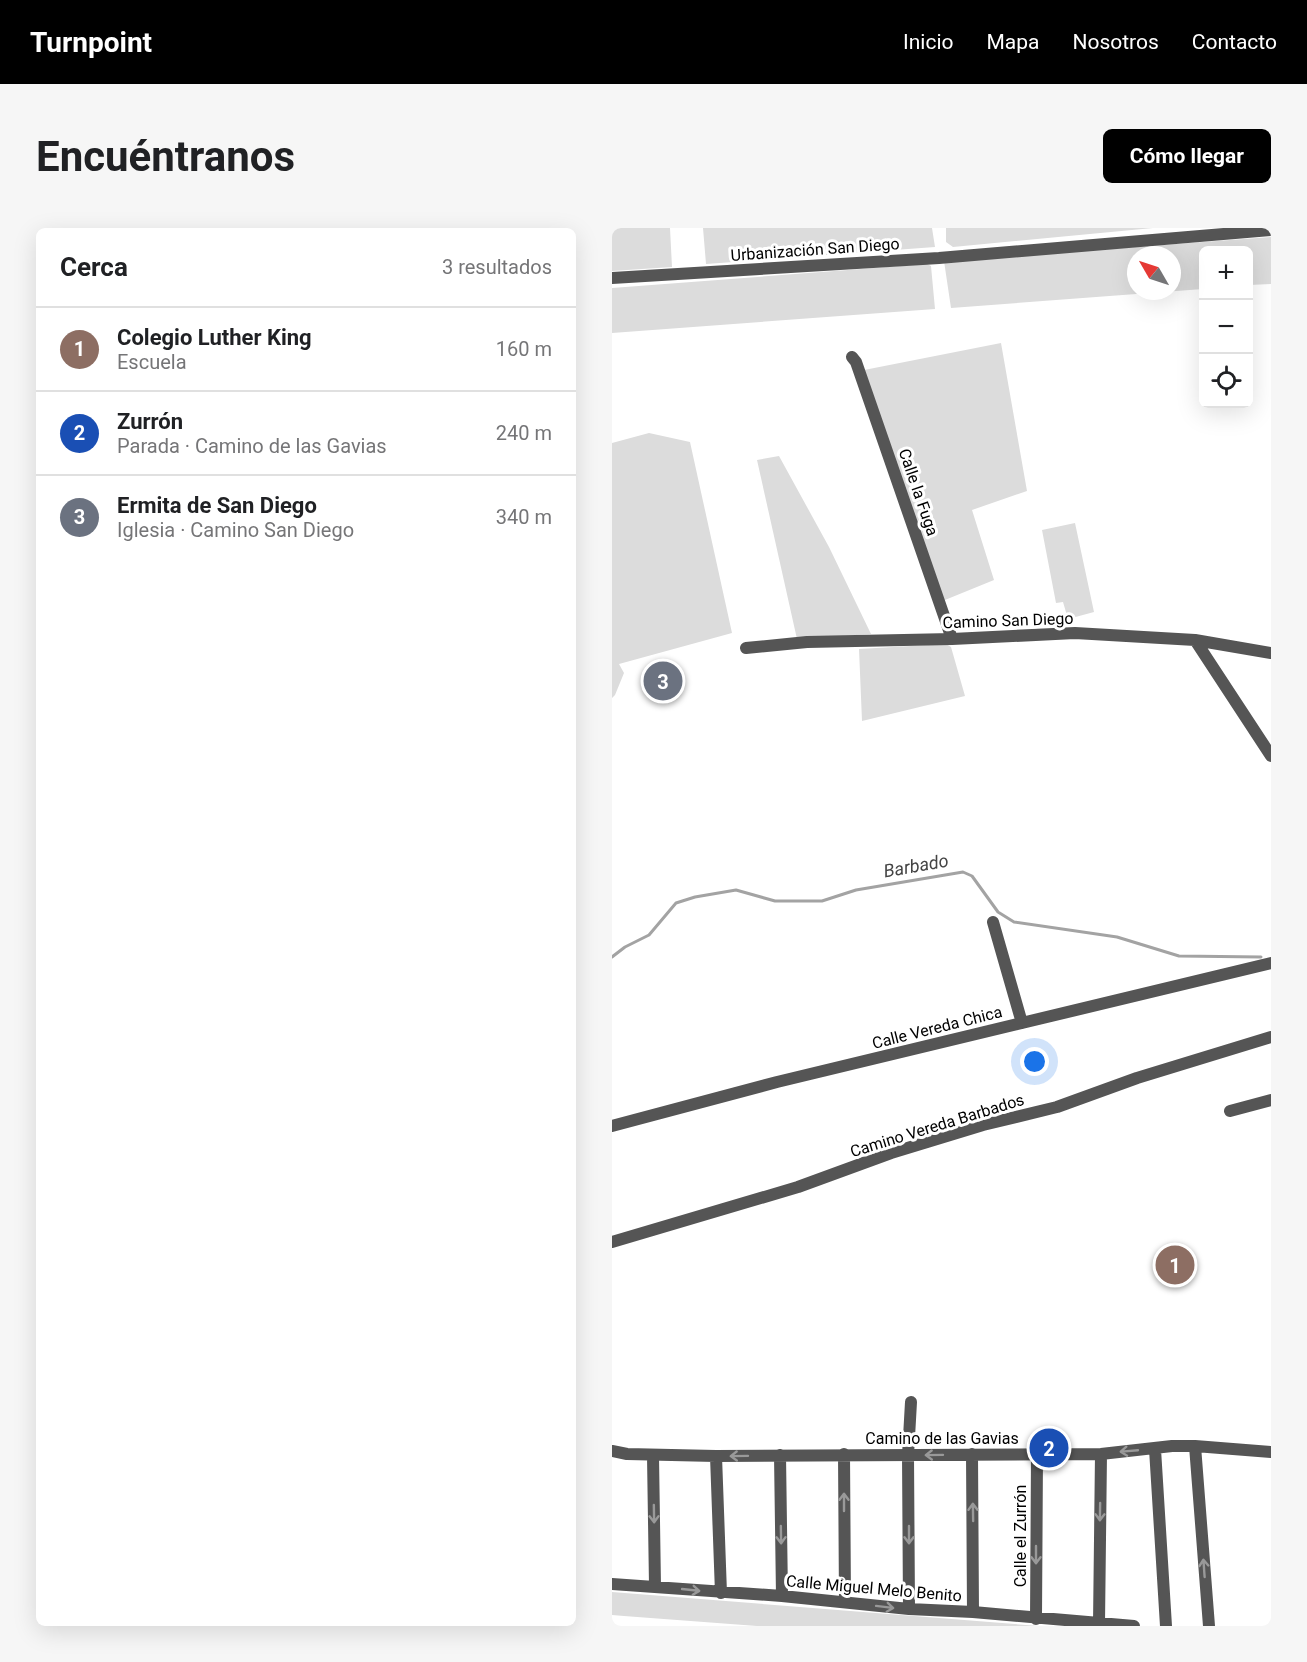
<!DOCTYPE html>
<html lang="es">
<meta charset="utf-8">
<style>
body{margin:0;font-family:Roboto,sans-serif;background:#f6f6f6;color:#202124}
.controls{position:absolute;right:18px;top:18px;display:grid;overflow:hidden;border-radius:9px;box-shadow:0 6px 24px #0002}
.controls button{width:54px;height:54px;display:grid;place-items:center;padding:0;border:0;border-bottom:2px solid #e0e0e0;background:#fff;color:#202124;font:30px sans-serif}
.compass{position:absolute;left:515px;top:18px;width:54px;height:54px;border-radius:50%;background:#fff;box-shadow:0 6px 24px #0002;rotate:309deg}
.you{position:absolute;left:423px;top:834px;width:21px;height:21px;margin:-15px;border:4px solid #fff;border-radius:50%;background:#1a73e8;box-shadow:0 0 0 9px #1a73e833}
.badge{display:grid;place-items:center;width:39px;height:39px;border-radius:50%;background:#000;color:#fff;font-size:20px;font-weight:700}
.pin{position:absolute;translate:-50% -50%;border:3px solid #fff;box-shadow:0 2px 6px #0006}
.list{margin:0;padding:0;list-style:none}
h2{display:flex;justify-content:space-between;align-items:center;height:78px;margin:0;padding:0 24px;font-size:26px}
h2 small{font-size:20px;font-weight:400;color:#757577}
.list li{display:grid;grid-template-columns:39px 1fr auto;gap:18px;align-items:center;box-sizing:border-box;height:84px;padding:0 24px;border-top:2px solid #e0e0e0}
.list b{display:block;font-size:22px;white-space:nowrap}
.list p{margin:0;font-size:20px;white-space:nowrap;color:#757577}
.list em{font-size:20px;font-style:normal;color:#757577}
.icon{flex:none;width:33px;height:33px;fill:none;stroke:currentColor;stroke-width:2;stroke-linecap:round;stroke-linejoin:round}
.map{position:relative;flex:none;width:659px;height:1398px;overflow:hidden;border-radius:9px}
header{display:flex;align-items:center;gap:36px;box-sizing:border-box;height:84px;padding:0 30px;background:#000;color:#fff}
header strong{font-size:28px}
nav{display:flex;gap:33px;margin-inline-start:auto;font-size:21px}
.intro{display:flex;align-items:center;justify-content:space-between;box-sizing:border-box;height:144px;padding:0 36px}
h1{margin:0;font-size:42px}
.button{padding:15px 27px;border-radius:9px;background:#000;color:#fff;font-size:21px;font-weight:700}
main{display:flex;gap:36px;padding:0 36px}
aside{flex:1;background:#fff;border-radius:9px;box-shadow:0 6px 24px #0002}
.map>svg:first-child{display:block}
</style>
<header>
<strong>Turnpoint</strong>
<nav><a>Inicio</a><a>Mapa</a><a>Nosotros</a><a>Contacto</a></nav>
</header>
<div class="intro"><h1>Encuéntranos</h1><a class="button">Cómo llegar</a></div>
<main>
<aside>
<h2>Cerca<small>3 resultados</small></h2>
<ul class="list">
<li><span class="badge" style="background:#8d6e63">1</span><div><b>Colegio Luther King</b><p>Escuela</p></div><em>160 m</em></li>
<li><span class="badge" style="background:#1a4fb4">2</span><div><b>Zurrón</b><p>Parada · Camino de las Gavias</p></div><em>240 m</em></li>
<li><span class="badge" style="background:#6b7280">3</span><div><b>Ermita de San Diego</b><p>Iglesia · Camino San Diego</p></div><em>340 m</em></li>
</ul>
</aside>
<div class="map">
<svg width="659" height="1398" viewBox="0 0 659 1398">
<rect width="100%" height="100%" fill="#fff"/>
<path fill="#dcdcdc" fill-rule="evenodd" d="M0,0h58l2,39 -60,4z
M91,0h229l3,19 -229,17z
M334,0h207l-200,19 -7,-5z
M659,9v47l-22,1 -1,-35h-44l-1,39 -252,19 -7,-47zM524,27h36v36h-36z
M315,36l4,2 4,43 -323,24v-45z
M389,115l26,148 -55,19 22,70 -54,22 -81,-231z
M37,205l41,9 42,191 -113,31 5,9 -9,22 -3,3v-255z
M167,228l50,91 42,87 -74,5 -40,-179z
M463,295l19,89 -26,7 -5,-17 -7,1 -14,-73z
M334,416l5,3 14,49 -103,25 -3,-72z
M0,1364l427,34h-282l-133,-10 -12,-1z"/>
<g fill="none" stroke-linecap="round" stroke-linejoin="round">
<path stroke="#a3a3a3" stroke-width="3" d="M0,729l13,-10 24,-12 27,-32 19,-6 41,-7 39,11h47l34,-11 107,-18 9,4 26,36 16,10 103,15 62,19 82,1"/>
<path stroke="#555" stroke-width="12" d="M0,50l327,-20 332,-28
M240,129l4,5 96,277
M583,412l76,116
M134,420l61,-6 145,-3 123,-6 120,7 76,13
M381,694l29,101
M618,883l41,-11
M0,898l165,-44 494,-119
M0,1014l186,-55 93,-34 92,-28 74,-18 80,-29 134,-41
M583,1218l14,180
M543,1221l11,177
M0,1223l15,3 89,2 385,-2 71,-8h23l76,6
M232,1226l1,148
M360,1226l1,158
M168,1227l2,141
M41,1228l2,130
M104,1228l5,137
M0,1356l170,12 127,13 64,3 161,14
M297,1381l-1,-154 3,-53
M424,1391l1,-164
M487,1396l2,-170"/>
</g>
<defs><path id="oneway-shaft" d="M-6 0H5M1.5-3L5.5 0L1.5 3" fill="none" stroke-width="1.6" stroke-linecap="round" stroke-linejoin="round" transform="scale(1.5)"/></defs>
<g stroke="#999">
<use href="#oneway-shaft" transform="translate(517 1223) rotate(175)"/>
<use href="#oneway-shaft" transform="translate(322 1227) rotate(179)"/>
<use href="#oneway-shaft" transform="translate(127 1228) rotate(179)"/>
<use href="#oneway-shaft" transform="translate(232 1274) rotate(-90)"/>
<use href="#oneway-shaft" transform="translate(361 1284) rotate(-91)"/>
<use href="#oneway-shaft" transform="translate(488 1284) rotate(91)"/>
<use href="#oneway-shaft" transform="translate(42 1286) rotate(89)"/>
<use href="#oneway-shaft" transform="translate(169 1307) rotate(89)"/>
<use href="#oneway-shaft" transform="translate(297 1307) rotate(90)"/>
<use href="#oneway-shaft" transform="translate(424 1327) rotate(90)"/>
<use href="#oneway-shaft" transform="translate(592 1340) rotate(-94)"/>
<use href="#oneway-shaft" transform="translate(79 1362) rotate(6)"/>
<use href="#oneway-shaft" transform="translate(273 1379) rotate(7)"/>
</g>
<g text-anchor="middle" stroke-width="6" stroke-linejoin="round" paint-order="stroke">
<g font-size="16" fill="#000" stroke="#fff">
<text transform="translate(203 21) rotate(-4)" y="6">Urbanización San Diego</text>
<text transform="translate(307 264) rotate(71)" y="6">Calle la Fuga</text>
<text transform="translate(396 392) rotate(-2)" y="6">Camino San Diego</text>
<text transform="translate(325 799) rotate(-14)" y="6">Calle Vereda Chica</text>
<text transform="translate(325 897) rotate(-17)" y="6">Camino Vereda Barbados</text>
<text x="330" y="1216">Camino de las Gavias</text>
<text transform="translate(408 1308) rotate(-90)" y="6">Calle el Zurrón</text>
<text transform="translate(262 1360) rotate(5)" y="6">Calle Miguel Melo Benito</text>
</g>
<g font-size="18" font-style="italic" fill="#444" stroke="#fff">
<text transform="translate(304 638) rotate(-10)" y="6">Barbado</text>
</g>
</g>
</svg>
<div class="controls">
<button>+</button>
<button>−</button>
<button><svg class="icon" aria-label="locate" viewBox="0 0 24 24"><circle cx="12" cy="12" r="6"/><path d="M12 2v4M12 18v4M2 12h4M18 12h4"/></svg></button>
</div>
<svg class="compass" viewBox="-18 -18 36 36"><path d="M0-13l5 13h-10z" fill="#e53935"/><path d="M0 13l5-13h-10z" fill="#757577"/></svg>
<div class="you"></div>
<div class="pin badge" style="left:563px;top:1037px;background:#8d6e63">1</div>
<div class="pin badge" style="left:437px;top:1220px;background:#1a4fb4">2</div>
<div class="pin badge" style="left:51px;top:453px;background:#6b7280">3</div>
</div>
</main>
